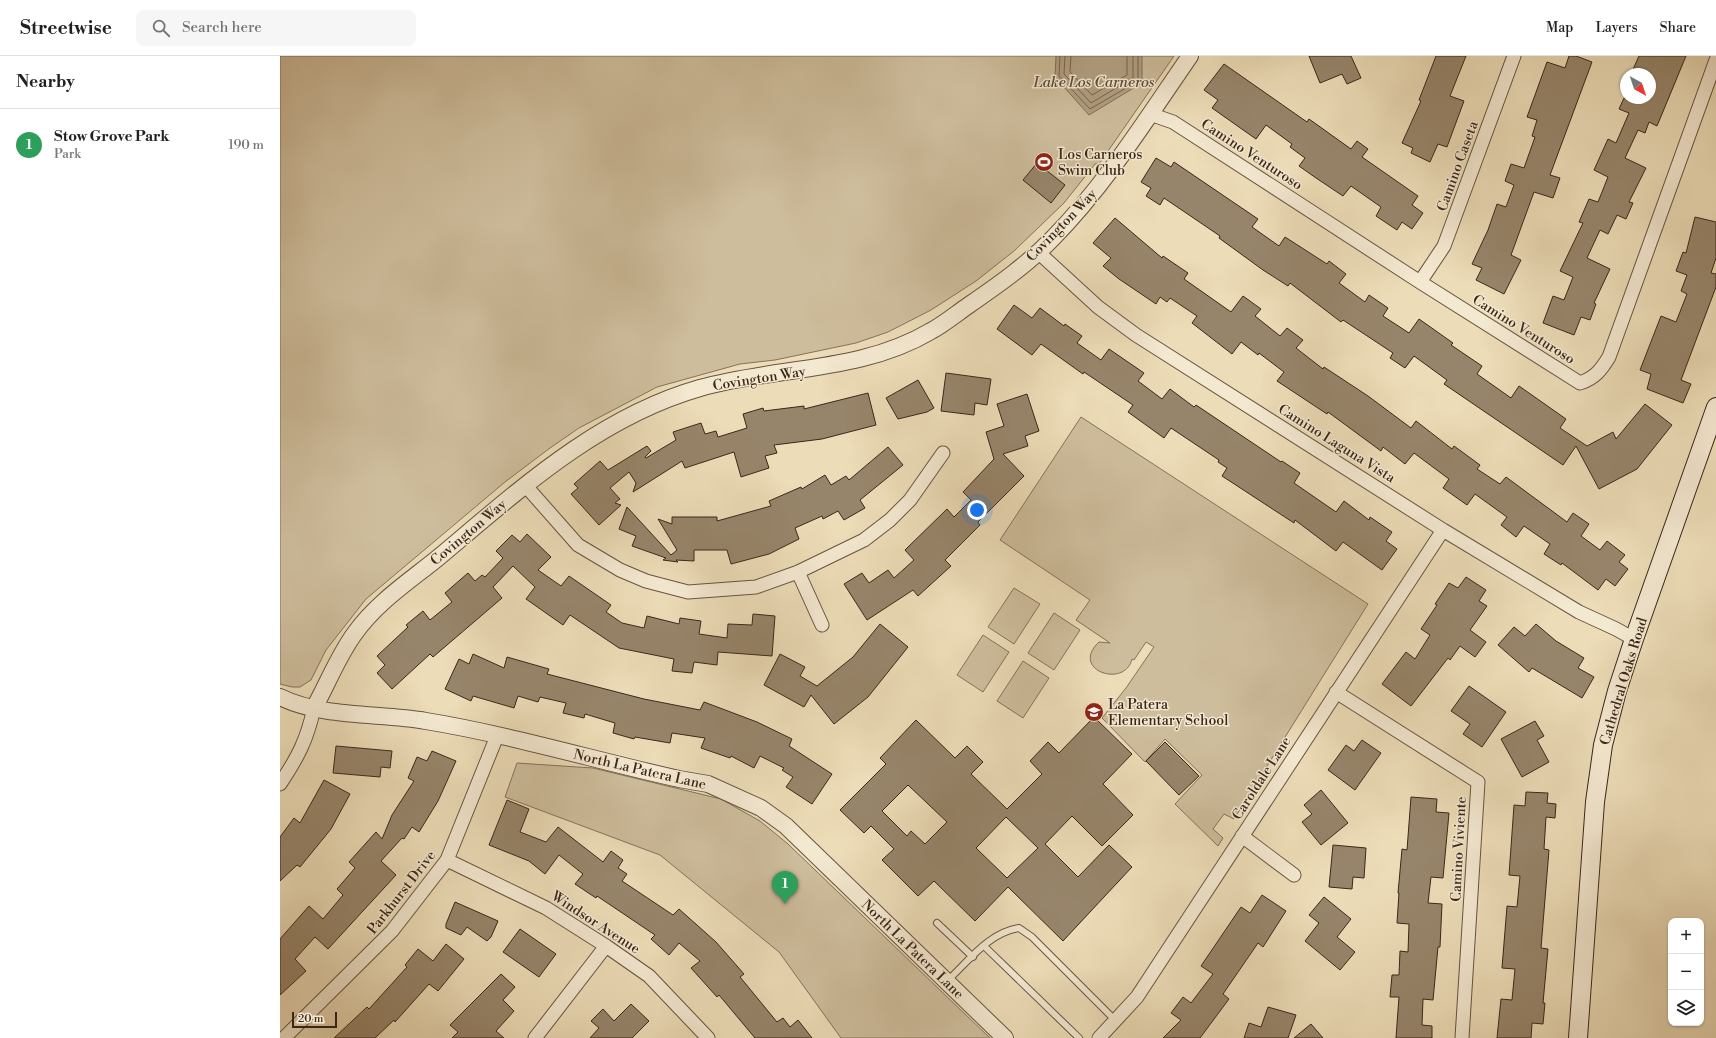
<!DOCTYPE html>
<meta charset="utf-8">
<style>
body{margin:0;font-family:"Libre Bodoni",serif;background:#f6f6f6;color:#202124}
.controls{position:absolute;right:12px;bottom:12px;display:grid;overflow:hidden;border-radius:8px;box-shadow:0 1px 3px #0004}
.controls button{width:36px;height:36px;display:grid;place-items:center;padding:0;border:0;border-bottom:1px solid #e0e0e0;background:#fff;color:#202124;font:20px sans-serif}
.compass{position:absolute;left:1340px;top:12px;width:36px;height:36px;border-radius:50%;background:#fff;box-shadow:0 1px 3px #0004;rotate:140deg}
.scale{position:absolute;left:12px;bottom:10px;width:45px;box-sizing:border-box;padding-left:4px;border:2px solid #3b2718;border-top:0;font-size:11px;line-height:14px;white-space:nowrap;color:#3b2718;-webkit-text-stroke:3px #f3e8d0;paint-order:stroke}
.you{position:absolute;left:697px;top:454px;width:14px;height:14px;margin:-10px;border:3px solid #fff;border-radius:50%;background:#1a73e8;box-shadow:0 0 0 6px #1a73e833}
.badge{display:grid;place-items:center;width:26px;height:26px;border-radius:50%;background:#d93025;color:#fff;font-size:13px;font-weight:700}
.pin{position:absolute;translate:-50% -33px;filter:drop-shadow(0 1px 2px #0008)}
.pin::after{content:'';position:absolute;top:21px;width:14px;height:12px;background:inherit;clip-path:polygon(0 0,100% 0,50% 100%)}
.list{margin:0;padding:0;list-style:none}
h2{display:flex;justify-content:space-between;align-items:center;height:52px;margin:0;padding:0 16px;font-size:17px}
h2 small{font-size:13px;font-weight:400;color:#757577}
.list li{display:grid;grid-template-columns:26px 1fr auto;gap:12px;align-items:center;box-sizing:border-box;height:72px;padding:0 16px;border-top:1px solid #e0e0e0}
.list b{display:block;font-size:15px;white-space:nowrap}
.list p{margin:0;font-size:13px;white-space:nowrap;color:#757577}
.list em{font-size:13px;font-style:normal;color:#757577}
.icon{flex:none;width:22px;height:22px;fill:none;stroke:currentColor;stroke-width:2;stroke-linecap:round;stroke-linejoin:round}
.map{position:relative;flex:none;width:1436px;height:982px;overflow:hidden}
header{display:flex;align-items:center;gap:24px;box-sizing:border-box;height:56px;padding:0 20px;background:#fff;border-bottom:1px solid #e0e0e0}
header strong{font-size:19px}
nav{display:flex;gap:22px;margin-inline-start:auto;font-size:14px}
.search{width:280px;height:36px;background:#f6f6f6;display:flex;align-items:center;gap:10px;box-sizing:border-box;padding:0 14px;border-radius:8px;color:#757577;font-size:15px}
main{display:flex}
aside{flex:1;background:#fff}
.map>svg:first-child{display:block}
</style>
<header>
<strong>Streetwise</strong>
<div class="search"><svg class="icon" aria-label="search" viewBox="0 0 24 24"><circle cx="10" cy="10" r="6"/><path d="M15 15l6 6"/></svg>Search here</div>
<nav><a>Map</a><a>Layers</a><a>Share</a></nav>
</header>
<main>
<aside>
<h2>Nearby<small></small></h2>
<ul class="list">
<li><span class="badge" style="background:#2e9e5b">1</span><div><b>Stow Grove Park</b><p>Park</p></div><em>190 m</em></li>
</ul>
</aside>
<div class="map">
<svg width="1436" height="982" viewBox="0 0 1436 982">
<rect width="100%" height="100%" fill="#ecdcb7"/>
<filter id="stains"><feTurbulence type="fractalNoise" baseFrequency=".005" numOctaves="4"/><feColorMatrix values="0 0 0 0 .2 0 0 0 0 .09 0 0 0 0 .02 0 0 0 .5 -.17"/></filter>
<radialGradient id="worn" r=".72"><stop offset=".6" stop-color="#630" stop-opacity="0"/><stop offset="1" stop-color="#630" stop-opacity=".3"/></radialGradient>
<path fill="#cebd9c" stroke="#84725a" d="M0,0h894l-75,108h-4l-31,39 -50,48 -38,30 -45,29 -43,22 -32,11 -81,17 -35,4 -83,23 -78,41 -29,20 -45,34 -139,117 -40,51 -15,30 -11,7h-8l-12,-3z
M801,361l287,187 -134,215 -10,-5 -11,15 10,9 -5,8 -43,-42 27,-29 -37,-36 -20,23 -43,-44 24,-30 28,-41 -8,-5 -12,18 -2,-1c-7,30 -63,11 -33,-17l11,1 -34,-23 14,-20 -90,-60z
M734,532l26,16 -26,40 -26,-17z
M774,557l26,17 -26,40 -26,-17z
M703,579l26,17 -26,40 -26,-17z
M743,605l26,17 -26,40 -26,-17z
M237,707l76,5 128,31 39,22 28,23 202,194h-149l-62,-86 -119,-97 -155,-58z"/>
<path fill="#b09e81" stroke="#816e57" d="M776,0h86v27l-53,32 -34,-38z"/>
<g fill="none" stroke-linecap="round" stroke-linejoin="round">
<path stroke="#76624c" stroke-width="1" d="M780,0l-1,20 31,33 48,-28v-25
M785,0l-1,18 27,29 42,-25v-22
M791,0l-1,16 22,23 35,-20v-19"/>
</g>
<path fill="#97856b" stroke="#3b2718" fill-rule="evenodd" d="M1029,0h42l10,22 -14,6 -5,-10 -22,9z
M1156,0h30l-16,40 14,5 -17,46 -9,-3 -8,18 -19,-9 2,-5 -11,-5 19,-42 -2,-1z
M1289,0h7l16,6 -42,113 10,3 -7,20 -19,-6 -23,63 10,5 -17,34 -28,-14 6,-12 -10,-4 16,-34 9,-26 9,3 8,-22 -9,-4 6,-17 13,4 11,-31 -3,-1 5,-16 -10,-3 20,-55 18,6z
M1359,0h47l-29,70 -8,-4 -4,11 -7,-3 -13,28 21,10 -17,34 4,1 -7,16 -9,-4 -9,19 -8,-4 -13,28 23,11 -16,34 2,1 -6,16 -9,-3 -7,18 -31,-12 10,-27 11,4 9,-23 -13,-6 23,-48 -4,-1 10,-23 9,3 10,-25 -14,-7 14,-31 8,4 13,-30 -10,-4 5,-11h26v-24h-19z
M944,8l83,58 2,-3 42,30 6,-8 11,8 -6,8 56,39 -6,9 11,8 -11,16 -10,-7 -5,8 -21,-14 5,-9 -30,-21 -8,10 -27,-18 -17,-12 6,-8 -15,-11 2,-3 -26,-19 -10,14 -44,-31 6,-8 -14,-10z
M876,102l15,9 3,-5 84,57 -6,8 27,19 6,-9 42,27 2,-3 17,13 -7,9 26,19 4,-7 19,13 -5,8 26,17 10,-14 34,24 -2,2 31,21 -5,8 34,24 8,-12 47,33 -6,9 27,18 26,-14 3,7 29,-35 27,21 -35,44 -38,20 -23,-43 -13,19 -119,-81 3,-4 -33,-24 -9,12 -15,-10 3,-5 -50,-33 -2,2 -51,-39 -2,3 -25,-16 -44,-32 1,-2 -56,-38 -4,7 -14,-9 5,-8 -10,-6z
M757,107l28,22 -14,18 -28,-23z
M1415,161l21,5v36l-5,15 5,1v13l-35,93 10,4 -8,19 -36,-14 4,-15 -11,-4 21,-54 15,6 11,-28 -6,-3 6,-16 -11,-4 7,-19 3,1z
M835,162l47,40 1,-2 25,17 -4,6 47,33 12,-16 18,13 -6,7 25,20 7,-8 16,12 -7,8 27,21 1,-2 44,29 43,32 5,-7 36,28 2,-3 26,19 -3,4 23,15 6,-7 61,45 6,-9 16,11 -8,12 19,14 7,-9 18,14 -6,7 9,7 -13,17 -9,-7 -8,11 -36,-27 -1,2 -17,-11 6,-10 -26,-18 -8,11 -15,-12 6,-8 -32,-23 -8,11 -24,-17 6,-9 -35,-26 -9,11 -22,-17 -2,4 -53,-39 -1,2 -50,-33 7,-9 -25,-19 -1,2 -17,-13 -9,12 -40,-31 5,-7 -27,-18 -3,4 -7,-5 -4,7 -37,-25 -16,-13 8,-8 -18,-15z
M734,249l18,13 8,-10 24,18 1,-2 17,12 -5,7 24,17 8,-11 35,24 -6,8 24,18 8,-10 24,18 2,-2 85,57 1,-1 18,12 -6,10 42,29 8,-11 25,19 1,-3 22,15 -6,9 11,8 -15,21 -39,-28 -7,9 -41,-31 -1,3 -72,-47 5,-8 -9,-6 1,-2 -48,-32 -7,10 -36,-26 5,-7 -49,-33 -1,2 -42,-30 -9,11 -35,-26z
M666,317l45,6 -4,26 -12,-2 -1,12 -33,-4z
M638,324l16,28 -7,4 -29,7 -12,-21z
M588,337l8,32 -54,14 -48,6 3,8 -12,3 4,12 -28,9 -7,-25 -49,16 -3,-7 -49,31 3,-9 -7,-11 -19,16 10,11 -5,4 6,2 -22,20 -28,-31 7,-6 -4,-4 26,-23 8,9 39,-24 4,5 -6,6 1,1 30,-18 -3,-8 28,-9 4,11 11,-3 2,6 29,-9 -4,-14 20,-6 1,3 40,-5v3z
M747,338l12,37 -14,5 3,10 -25,8 21,22 -46,46 2,3 -35,35 6,6 -33,30 -5,-6 -46,30 -23,-36 18,-11 7,10 19,-13 6,8 20,-18 -9,-10 42,-41 7,8 17,-17 -8,-8 31,-33 -8,-27 18,-6 -7,-22z
M608,391l15,18 -43,35 5,8 -21,12 -6,-9 -15,8 -1,-3 -27,12 4,11 -30,15 -38,10 -4,-14h-33v11l-18,-1 2,2 -15,-2 3,-2 -34,-12 4,-10 -17,-7 8,-22 44,48 6,-5 -19,-31 14,5v-7h45v4l54,-15 -2,-5 32,-14 1,2 23,-14 6,10 15,-9 3,4z
M247,478l24,23 -13,13 23,16 8,-10 42,29 -5,7 16,11 22,5 3,-12 32,8 1,-6 21,3 -2,13 28,4 1,-14 24,1 1,-11 22,2 -3,40 -54,-4 -1,13 -23,-3 -2,11 -20,-2 2,-12 -55,-11 -49,-33 -7,10 -37,-26 9,-12 -22,-21 -20,21 9,11 -69,59 -3,-3 -38,35 -15,-16 8,-8 -8,-9 31,-29 -2,-2 17,-14 7,9 22,-18 -7,-9 23,-20 7,8 7,-6 3,2 18,-19 -7,-7 16,-16 8,7z
M1186,521l20,13 -7,11 8,5 -17,24 16,12 -11,15 -15,-11 -10,14 -2,-2 -37,48 -29,-22 24,-32 9,7 15,-24 -9,-6 16,-24 -2,-1 14,-21 9,5z
M600,568l28,23 -40,50 -34,27 -23,-29 -7,12 -40,-22 16,-31 25,13 -5,9 17,10 36,-29z
M1256,568l20,17 28,17 -6,10 16,9 -12,21 -50,-30 -3,4 -31,-27 16,-18 11,9z
M193,598l31,14 3,-11 42,12 -2,5 97,25 56,11 4,-8 53,20 35,17 -3,7 43,28 -20,30 -26,-17 7,-10 -11,-7 2,-2 -24,-12 -6,12 -23,-12 -1,2 -29,-10 4,-10 -33,-5 -2,10 -35,-6 -1,2 -21,-6 2,-10 -30,-9 -1,4 -21,-5 3,-10 -26,-6 -2,5 -20,-6 -4,12 -41,-12 -2,5 -26,-12 14,-30 10,5z
M1189,630l37,26 -24,35 -19,-13 7,-10 -19,-13z
M814,661l38,37 -29,30 30,31 -31,31 -30,-30 -27,28 33,33 31,-32 23,22 -69,74 -55,-54 -33,34 -41,-40 -16,15 -36,-36 12,-11 -23,-23 -7,7 -24,-23 46,-46 -6,-6 36,-38 39,38 12,-12 16,16 -12,12 36,35 35,-35 -12,-13 18,-19 11,11zM628,729l39,37 -22,22 -14,-13 -4,5 -25,-25zM726,761l32,31 -31,30 -31,-30z
M1255,665l9,15 -7,4 12,22 -27,15 -21,-38z
M1082,684l19,13 -26,37 -27,-20 18,-25 8,6z
M885,686l34,34 -20,19 -33,-34z
M56,690l56,5 -2,17 -9,-1 -1,10 -47,-4z
M152,695l24,10 -18,40 -19,31 -7,-5 -8,12 -2,-1 -21,23 15,14 -68,74 -13,-12 -20,22 11,12 -26,24v-56l29,-33 14,13 20,-24 -6,-6 18,-21 -6,-6 27,-30 6,7 10,-24 22,-34 -6,-3 9,-21 10,4z
M44,724l26,14 -19,35 -31,38 -3,-2 -17,16v-44l14,-19 6,5z
M1041,734l27,33 -27,22 -19,-23 10,-8 -8,-9z
M1246,736l22,1 -1,10 9,1 -1,14 -9,-1 -2,32 5,1 -8,98 7,1 -5,54h2l-2,21 -11,-1 -1,15h-34l4,-39 11,1 3,-31 -13,-1 5,-62 10,1 3,-31 -11,-1 5,-70 11,1z
M1131,741l26,2 -1,13 13,1 -6,65 -12,-1 -3,26 14,1 -2,43h-2l-5,53 -10,-1 -1,26 10,1v12h-36l3,-41h-9l2,-22h7l1,-24 8,1 1,-28 -12,-1 2,-30h-1l4,-44 5,1z
M227,744l22,9 -9,23 26,10 12,-15 45,35 8,-11 12,9 -5,8 9,6 -5,7 51,34 6,-6 37,33 28,32 -4,3 37,45 6,-4 7,9 8,-7 14,18h-57l-36,-43 -2,2 -26,-29 9,-7 -21,-18 -10,12 -18,-16 4,-4 -58,-39 -1,2 -21,-14 8,-10 -24,-19 -14,19 -16,-13 -40,-16z
M1053,789l33,3 -2,30 -11,-1 -1,12 -23,-2z
M982,839l24,16 -23,36 -5,-4 -35,51 6,5 -29,39h-37l18,-18 -10,-7 12,-16 8,6 22,-29 -12,-8 40,-59 9,6z
M1044,841l27,22 -14,18 18,15 -15,18 -35,-29 14,-18 -10,-8z
M175,846l43,19 -7,16 -4,4 -20,-14 -6,8 -15,-7v-4z
M240,873l36,25 -17,23 -36,-25z
M166,888l18,15 -26,32 -9,-7 -34,38 -1,-2 -19,18h-41l33,-31 2,2 38,-42 -2,-2 13,-16 15,12z
M221,918l14,13 -12,13 11,11 -18,20 8,7h-52l6,-6 -8,-7z
M351,948l18,17 -17,17h-42l9,-10 -8,-7 12,-12 11,12z
M988,951l28,8 -8,23h-44l5,-15 12,4z
M1031,968l12,14h-29z"/>
<g fill="none" stroke-linecap="round" stroke-linejoin="round">
<g stroke="#675440" stroke-width="8">
<path id="service" d="M657,867l36,34
M704,890l95,92
M667,925c22,-20 41,-48 72,-53l13,9 83,83"/>
</g>
<g stroke="#675440" stroke-width="15">
<path id="minor" d="M870,58l23,8 247,160 160,101c15,-5 21,-13 29,-26l107,-297
M758,196l60,55 38,28 307,195 136,82 37,17 18,10
M1140,226l24,-36 70,-190
M245,429l53,60 42,25 26,11 42,11 68,-5 42,-15 66,-32 26,-20 20,-20 33,-47
M518,516l24,53
M1056,636l142,90 -16,256
M0,728c18,-27 27,-44 34,-76
M962,780l52,39
M167,804l99,48 60,38 43,30 59,62
M4,982l108,-107 55,-71 50,-124
M255,982l71,-92
M819,982l38,-41 306,-467"/>
</g>
<g stroke="#675440" stroke-width="18">
<path id="tertiary" d="M0,641c42,21 100,16 146,24 85,14 168,39 253,58l29,5 53,24 25,18 219,212
M34,652c14,-25 24,-52 41,-75 22,-31 56,-53 84,-76 80,-67 159,-140 261,-169 77,-22 160,-15 231,-57 13,-7 25,-17 38,-26 29,-20 59,-41 84,-67 53,-54 94,-120 137,-182"/>
</g>
<g stroke="#3b2718" stroke-width="20">
<path id="secondary" d="M1298,982l17,-236 8,-57 14,-54 17,-52 82,-232"/>
</g>
<use href="#service" stroke="#f3e8d0" stroke-width="6"/>
<use href="#minor" stroke="#f3e8d0" stroke-width="13"/>
<use href="#tertiary" stroke="#f3e8d0" stroke-width="16"/>
<use href="#secondary" stroke="#f3e8d0" stroke-width="18"/>
</g>
<defs>
<g id="stadium-disc" transform="scale(1)"><circle r="9.5" fill="#8f2418" stroke="#f3e8d0"/><path d="M0-5a6.5 5 0 1 0 0 10a6.5 5 0 1 0 0-10ZM-3.5-1.8h7v3.6h-7Z" fill="#fff"/></g>
<g id="school-disc" transform="scale(1)"><circle r="9.5" fill="#8f2418" stroke="#f3e8d0"/><path d="M0-5L7-2L0 1L-7-2ZM-4 1L0 2.5L4 1V4Q0 6-4 4Z" fill="#fff"/></g>
</defs>
<g fill-rule="evenodd">
<use href="#stadium-disc" x="764" y="106"/>
<use href="#school-disc" x="814" y="656"/>
</g>
<g text-anchor="middle" stroke-width="3" stroke-linejoin="round" paint-order="stroke">
<g font-size="14" fill="#3b2718" stroke="#f3e8d0" text-anchor="start">
<text x="778" y="103">Los Carneros<tspan x="778" dy="16">Swim Club</tspan></text>
<text x="828" y="653">La Patera<tspan x="828" dy="16">Elementary School</tspan></text>
</g>
<g font-size="14" fill="#3b2718" stroke="#f3e8d0">
<text transform="translate(972 98) rotate(33)" y="5">Camino Venturoso</text>
<text transform="translate(1177 110) rotate(-70)" y="5">Camino Caseta</text>
<text transform="translate(781 169) rotate(-46)" y="5">Covington Way</text>
<text transform="translate(1244 273) rotate(32)" y="5">Camino Venturoso</text>
<text transform="translate(479 322) rotate(-9)" y="5">Covington Way</text>
<text transform="translate(1057 387) rotate(32)" y="5">Camino Laguna Vista</text>
<text transform="translate(188 476) rotate(-40)" y="5">Covington Way</text>
<text transform="translate(1343 625) rotate(-73)" y="5">Cathedral Oaks Road</text>
<text transform="translate(360 713) rotate(13)" y="5">North La Patera Lane</text>
<text transform="translate(981 722) rotate(-57)" y="5">Caroldale Lane</text>
<text transform="translate(1178 793) rotate(-87)" y="5">Camino Viviente</text>
<text transform="translate(121 836) rotate(-52)" y="5">Parkhurst Drive</text>
<text transform="translate(316 866) rotate(33)" y="5">Windsor Avenue</text>
<text transform="translate(633 893) rotate(44)" y="5">North La Patera Lane</text>
</g>
<g font-size="15" font-style="italic" fill="#5e4b38" stroke="#f3e8d0">
<text x="814" y="31">Lake Los Carneros</text>
</g>
</g>
<rect width="100%" height="100%" filter="url(#stains)"/>
<rect width="100%" height="100%" fill="url(#worn)"/>
</svg>
<div class="controls">
<button>+</button>
<button>−</button>
<button><svg class="icon" aria-label="layers" viewBox="0 0 24 24"><path d="M12 4l9 5-9 5-9-5zM3 14l9 5 9-5"/></svg></button>
</div>
<svg class="compass" viewBox="-18 -18 36 36"><path d="M0-13l5 13h-10z" fill="#e53935"/><path d="M0 13l5-13h-10z" fill="#757577"/></svg>
<div class="scale">20 m</div>
<div class="you"></div>
<div class="pin badge" style="left:505px;top:848px;background:#2e9e5b">1</div>
</div>
</main>
